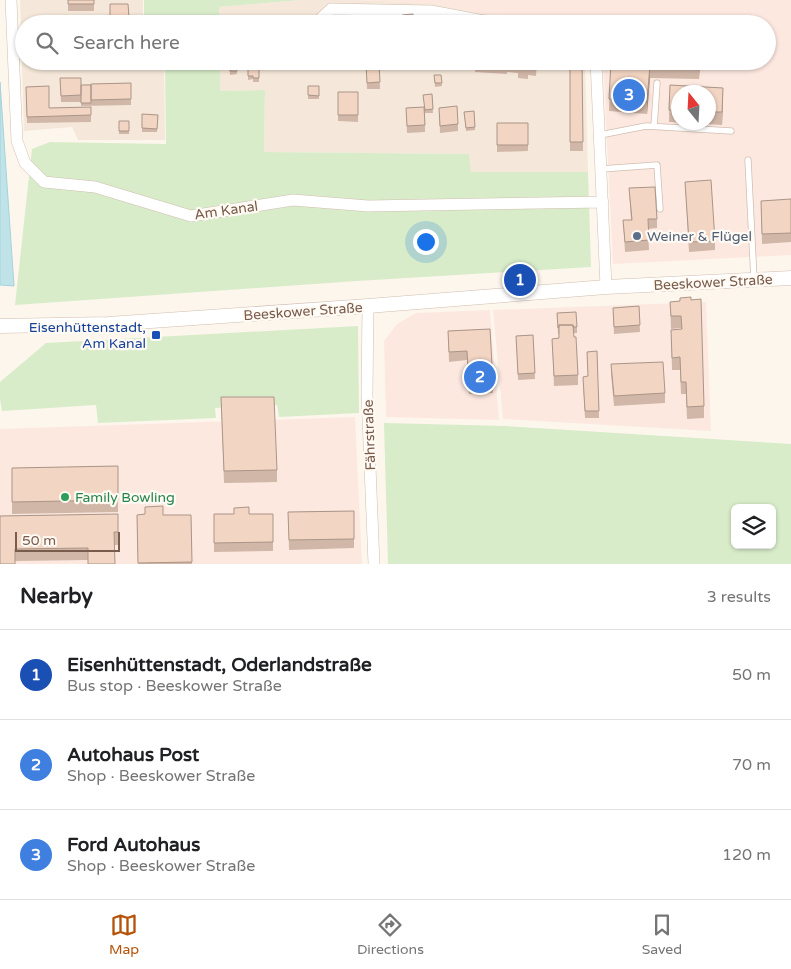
<!DOCTYPE html>
<meta charset="utf-8">
<style>
body{margin:0;font-family:"Varela Round",sans-serif;background:#f2f2f2;color:#202124}
.controls{position:absolute;right:15px;bottom:15px;display:grid;overflow:hidden;border-radius:8px;box-shadow:0 1px 4px #0004}
.controls button{width:45px;height:45px;display:grid;place-items:center;padding:0;border:0;border-bottom:1px solid #e0e0e0;background:#fff;color:#202124;font:25px sans-serif}
.compass{position:absolute;left:671px;top:85px;width:45px;height:45px;border-radius:50%;background:#fff;box-shadow:0 1px 4px #0004;rotate:342deg}
.scale{position:absolute;left:15px;bottom:12px;width:105px;box-sizing:border-box;padding-left:5px;border:2px solid #7a5c4d;border-top:0;font-size:14px;line-height:18px;white-space:nowrap;color:#7a5c4d;-webkit-text-stroke:4px #fffaf3;paint-order:stroke}
.you{position:absolute;left:425px;top:241px;width:18px;height:18px;margin:-12px;border:4px solid #fff;border-radius:50%;background:#1a73e8;box-shadow:0 0 0 8px #1a73e833}
.badge{display:grid;place-items:center;width:32px;height:32px;border-radius:50%;background:#b45309;color:#fff;font-size:16px;font-weight:700}
.pin{position:absolute;translate:-50% -50%;border:2px solid #fff;box-shadow:0 1px 5px #0006}
.list{margin:0;padding:0;list-style:none}
h2{display:flex;justify-content:space-between;align-items:center;height:65px;margin:0;padding:0 20px;font-size:21px}
h2 small{font-size:16px;font-weight:400;color:#757577}
.list li{display:grid;grid-template-columns:32px 1fr auto;gap:15px;align-items:center;box-sizing:border-box;height:90px;padding:0 20px;border-top:1px solid #e0e0e0}
.list b{display:block;font-size:19px;white-space:nowrap}
.list p{margin:0;font-size:16px;white-space:nowrap;color:#757577}
.list em{font-size:16px;font-style:normal;color:#757577}
.icon{flex:none;width:28px;height:28px;fill:none;stroke:currentColor;stroke-width:2;stroke-linecap:round;stroke-linejoin:round}
.map{position:relative;flex:none;width:791px;height:564px;overflow:hidden}
.search{position:absolute;background:#fff;box-shadow:0 1px 4px #0004;left:15px;right:15px;top:15px;height:55px;display:flex;align-items:center;gap:12px;box-sizing:border-box;padding:0 18px;border-radius:28px;color:#757577;font-size:19px}
.sheet{height:335px;background:#fff}
nav{display:flex;justify-content:space-around;align-items:center;box-sizing:border-box;height:70px;border-top:1px solid #e0e0e0;background:#fff;font-size:14px;color:#757577}
nav a{display:grid;justify-items:center;gap:2px}
nav .on{color:#b45309}
.map>svg:first-child{display:block}
</style>
<div class="map">
<svg width="791" height="564" viewBox="0 0 791 564">
<rect width="100%" height="100%" fill="#fdf6ec"/>
<path fill="#f5e8da" d="M20,0h123v24h-119v37h140l1,79h-87l-6,-13 -48,4z
M301,0h57l73,3 54,11 116,7 -2,3h-380v-17z
M220,61h365l3,111h-118l-1,-18 -205,-2 1,-62 -45,1z"/>
<path fill="#fde8e0" fill-rule="evenodd" d="M358,0h433v255l-178,9 -10,-203h164v-37h-166l-1,-3 -115,-7 -54,-11zM678,92h30v30h-30z
M706,302l5,129 -208,-12 -10,-109z
M490,310l9,110 -113,-3 -2,-76 13,-17 19,-11z
M355,417l7,147h-362v-135z"/>
<path fill="#d8ecc9" fill-rule="evenodd" d="M144,0h157l-82,7v17h-75z
M165,61h55v30l45,-1 -1,62 205,2 2,18h117l3,95 -234,14 -342,24 17,-156 18,-7 116,2z
M358,326l1,87 -80,4 -2,-12 -62,3 1,10 -118,5 -2,-18 -94,6 -2,-12v-17l46,-39z
M384,423l121,3 286,18v120h-403zM735,508h37v37h-37z"/>
<path fill="#bfe3e8" stroke="#a5d3da" d="M0,82l14,204 -14,-1z"/>
<g fill="none" stroke-linecap="round" stroke-linejoin="round">
<g stroke="#d1beb0" stroke-width="7">
<path id="service" d="M654,126l3,-43
M600,135l46,-9 85,5
M748,160l6,120
M601,169l56,-4 3,44"/>
</g>
<g stroke="#d1beb0" stroke-width="12">
<path id="minor" d="M11,0l6,141 8,22 19,19 51,5 96,29 102,-16 75,6 235,-4
M315,24l16,-15 100,2 53,10 25,3
M596,61l10,226
M368,306l-1,88 7,170"/>
</g>
<g stroke="#d1beb0" stroke-width="15">
<path id="tertiary" d="M0,326l108,-2 260,-18 238,-19 185,-9"/>
</g>
<use href="#service" stroke="#fff" stroke-width="5.5"/>
<use href="#minor" stroke="#fff" stroke-width="11"/>
<use href="#tertiary" stroke="#fff" stroke-width="14"/>
</g>
<path fill="#d1b7a8" fill-rule="evenodd" d="M68,0h26v11h-26z
M110,4h18l1,20h-19z
M229,61h7l1,13 -7,1z
M475,61h62l-1,15 -8,-1v4l-10,-1v-5l-11,-1v2l-32,-2z
M570,61h12l1,90h-13z
M611,61h89l-1,18 -49,-1 -3,36 -38,-3z
M248,64h11v18h-6v-3l-5,1z
M366,64h13l1,25h-13z
M434,75h7l1,11 -7,1z
M60,78l21,7 50,-2v22l-50,1v-5v1h-20z
M670,85l53,3 -1,37 -53,-3zM678,92h30v30h-30z
M308,86h11v13h-11z
M26,87l23,21 42,-1v15l-64,1z
M338,92h20v30l-20,-1z
M432,94l1,19h-8v19l-18,1 -1,-25 18,-1z
M439,108l19,16v7l-18,2z
M474,111l1,19 -9,1 -2,-19z
M142,114l16,1 -1,17h-15z
M119,121h10v13h-10z
M497,123h31v28l-31,1z
M685,182l30,59v9l-26,2z
M629,188l28,31v9l-9,1 1,21 -24,2 -2,-32h8z
M791,199v43l-29,2 -1,-43z
M680,301l24,105v12l-17,1 -1,-25h-5l-1,-24h-8l-1,-40 10,-1v-1l-10,1 -1,-27z
M639,306l1,26 -26,2 -1,-26z
M557,313l20,14v6h-4l5,42v10l-24,1 -2,-47 7,-1v-4h-1z
M490,329l3,64 -24,1 -2,-34 -18,2 -1,-31z
M533,335l2,44 -17,1 -2,-44z
M597,351l2,67h-14l-2,-35 5,-6 -1,-25z
M611,364l54,29v10l-51,3 -3,-32z
M221,397l56,73v12l-53,1z
M118,466v46l-106,2v-46z
M354,511v37l-65,2 -1,-38z
M118,514v31h-4l-26,15 -73,1 -15,-45z
M145,514l18,1h28l1,49h-54l-1,-49z
M214,514h59v37l-59,1z"/>
<path fill="#aa9588" d="M699,61h1l-1,18z
M650,65v13l-3,36v-12z
M723,88v12l-1,25v-13z"/>
<path fill="#f3d5c3" stroke="#aa9588" d="M68,0h26v4h-26z
M110,4h18l1,13 -19,1z
M413,14v10h-11v-9z
M435,21v3h-21v-1z
M395,22l1,2h-18z
M456,22l17,1v1h-17z
M229,61h7l1,10h-7z
M475,61h62l-1,5h-8v3h-10v-6h-11v2l-32,-2z
M570,61h12l1,81h-13z
M611,61h88v5l-49,-1 -3,37 -38,-3z
M248,64h11v14h-6v-2h-5z
M366,64h13l1,18 -13,1z
M434,75h7l1,8h-7z
M60,78h21v17l-20,1z
M131,83v16l-40,1v-16z
M81,85h10v18h-10z
M670,85l53,3 -1,24h-14v-20h-30v18h-9z
M49,86v22l42,-1v8l-64,2 -1,-30z
M308,86h11v10l-11,-1z
M338,92h20v23h-20z
M432,94l1,15 -8,1 -2,-15z
M457,106l1,18 -18,2 -1,-18z
M424,107l1,18 -18,1 -1,-18z
M474,111l1,16 -9,1 -2,-16z
M142,114l16,1 -1,14 -15,-1z
M119,121h10v10h-10z
M497,123h31v22h-31z
M711,180l4,61 -26,1 -4,-60z
M655,187l2,32h-9l1,21 -24,2 -2,-22h9l-3,-32z
M791,199v34l-29,1 -1,-33z
M691,297v3l10,-1 3,107 -17,1 -1,-25h-5l-1,-25 -8,1 -1,-28 11,-1 -1,-13h-10l-1,-14 10,-1v-3z
M639,306l1,19 -26,2 -1,-19z
M576,312l1,15h-4v-2h-14v2l-1,1 -1,-15z
M559,325h14l1,12h2l2,38 -24,1 -2,-37 7,-1z
M490,329l3,54 -24,2 -2,-34 -18,1 -1,-21z
M533,335l2,38 -17,1 -2,-38z
M597,351l2,60h-14l-2,-34 5,-1 -1,-24z
M663,362l2,31 -51,3 -3,-32z
M221,397h53l3,73 -53,1z
M118,466v34l-106,2v-34z
M163,506v9h28l1,47 -54,1 -1,-48 8,-1v-7z
M249,507v7h24v28l-59,1v-29h20v-6z
M354,511v28l-65,1 -1,-28z
M118,514v18h-4l1,32h-27v-16l-73,1v15h-15v-48z"/>
<circle fill="#5c6f8a" stroke="#fffaf3" stroke-width="2" cx="637" cy="236" r="5"/>
<rect fill="#1a4fb4" stroke="#fffaf3" stroke-width="2" x="151" y="330" width="10" height="10" rx="2.5"/>
<circle fill="#2e9e5b" stroke="#fffaf3" stroke-width="2" cx="65" cy="497" r="5"/>
<g text-anchor="middle" stroke-width="4.5" stroke-linejoin="round" paint-order="stroke">
<g font-size="14" fill="#7a5c4d" stroke="#fffaf3">
<text transform="translate(226 210) rotate(-8)" y="5">Am Kanal</text>
<text transform="translate(713 282) rotate(-3)" y="5">Beeskower Straße</text>
<text transform="translate(303 311) rotate(-4)" y="5">Beeskower Straße</text>
<text transform="translate(369 435) rotate(-92)" y="5">Fährstraße</text>
</g>
<g font-size="14" fill="#4e5e75" stroke="#fffaf3" text-anchor="start">
<text x="647" y="241">Weiner &amp; Flügel</text>
</g>
<g font-size="14" fill="#164399" stroke="#fffaf3" text-anchor="end">
<text x="146" y="332">Eisenhüttenstadt,<tspan x="146" dy="16">Am Kanal</tspan></text>
</g>
<g font-size="14" fill="#27864d" stroke="#fffaf3" text-anchor="start">
<text x="75" y="502">Family Bowling</text>
</g>
</g>
</svg>
<div class="controls">
<button><svg class="icon" aria-label="layers" viewBox="0 0 24 24"><path d="M12 4l9 5-9 5-9-5zM3 14l9 5 9-5"/></svg></button>
</div>
<svg class="compass" viewBox="-18 -18 36 36"><path d="M0-13l5 13h-10z" fill="#e53935"/><path d="M0 13l5-13h-10z" fill="#757577"/></svg>
<div class="scale">50 m</div>
<div class="you"></div>
<div class="pin badge" style="left:520px;top:280px;background:#1a4fb4">1</div>
<div class="pin badge" style="left:480px;top:377px;background:#3f7fe0">2</div>
<div class="pin badge" style="left:629px;top:95px;background:#3f7fe0">3</div>
<div class="search"><svg class="icon" aria-label="search" viewBox="0 0 24 24"><circle cx="10" cy="10" r="6"/><path d="M15 15l6 6"/></svg>Search here</div>
</div>
<section class="sheet">
<h2>Nearby<small>3 results</small></h2>
<ul class="list">
<li><span class="badge" style="background:#1a4fb4">1</span><div><b>Eisenhüttenstadt, Oderlandstraße</b><p>Bus stop · Beeskower Straße</p></div><em>50 m</em></li>
<li><span class="badge" style="background:#3f7fe0">2</span><div><b>Autohaus Post</b><p>Shop · Beeskower Straße</p></div><em>70 m</em></li>
<li><span class="badge" style="background:#3f7fe0">3</span><div><b>Ford Autohaus</b><p>Shop · Beeskower Straße</p></div><em>120 m</em></li>
</ul>
</section>
<nav>
<a class="on"><svg class="icon" aria-label="map" viewBox="0 0 24 24"><path d="M3 6l6-2 6 2 6-2v14l-6 2-6-2-6 2zM9 4v14M15 6v14"/></svg>Map</a>
<a><svg class="icon" aria-label="directions" viewBox="0 0 24 24"><path d="M12 3l9 9-9 9-9-9zM9 14v-3h6M13 9l2 2-2 2"/></svg>Directions</a>
<a><svg class="icon" aria-label="saved" viewBox="0 0 24 24"><path d="M7 4h10v16l-5-4-5 4z"/></svg>Saved</a>
</nav>
